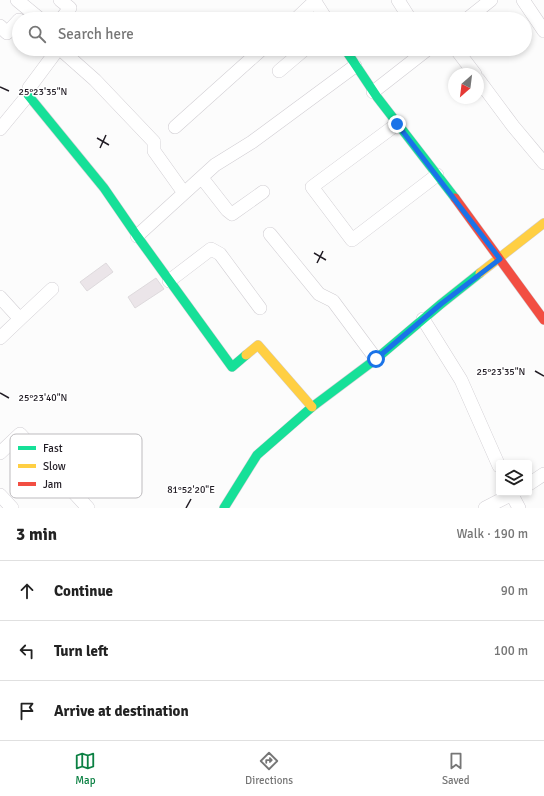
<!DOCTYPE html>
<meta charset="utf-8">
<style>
body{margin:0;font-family:Signika,sans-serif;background:#f2f2f2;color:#222}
.controls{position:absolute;right:12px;bottom:12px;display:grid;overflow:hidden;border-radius:4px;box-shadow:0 2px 6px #0003}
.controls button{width:36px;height:36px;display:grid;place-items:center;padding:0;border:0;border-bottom:1px solid #e0e0e0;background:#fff;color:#222;font:20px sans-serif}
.compass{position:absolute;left:448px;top:68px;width:36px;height:36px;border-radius:50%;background:#fff;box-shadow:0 2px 6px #0003;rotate:208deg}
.stop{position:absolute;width:12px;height:12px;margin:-9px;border:3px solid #1a73e8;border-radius:50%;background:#fff}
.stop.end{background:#1a73e8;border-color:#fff;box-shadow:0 1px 4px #0008}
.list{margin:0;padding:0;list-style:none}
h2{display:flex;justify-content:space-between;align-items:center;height:52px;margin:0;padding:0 16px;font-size:17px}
h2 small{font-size:13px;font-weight:400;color:#767676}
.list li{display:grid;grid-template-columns:26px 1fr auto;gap:12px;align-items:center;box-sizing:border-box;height:60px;padding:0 16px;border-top:1px solid #e0e0e0}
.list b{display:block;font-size:15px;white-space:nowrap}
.list em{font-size:13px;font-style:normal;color:#767676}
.icon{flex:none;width:22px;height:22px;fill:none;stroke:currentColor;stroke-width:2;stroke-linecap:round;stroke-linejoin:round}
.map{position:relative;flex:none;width:544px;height:508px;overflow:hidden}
.search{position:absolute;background:#fff;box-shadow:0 2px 6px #0003;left:12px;right:12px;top:12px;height:44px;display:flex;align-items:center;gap:10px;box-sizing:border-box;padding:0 14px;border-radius:22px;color:#767676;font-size:15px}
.sheet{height:232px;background:#fff}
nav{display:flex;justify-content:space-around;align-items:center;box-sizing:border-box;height:56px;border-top:1px solid #e0e0e0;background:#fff;font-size:11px;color:#767676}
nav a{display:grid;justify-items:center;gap:2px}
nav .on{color:#0b8043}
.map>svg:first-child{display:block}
</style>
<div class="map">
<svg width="544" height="508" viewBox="0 0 544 508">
<rect width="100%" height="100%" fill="#fcfcfc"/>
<path fill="#ebe5e9" stroke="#dedadd" d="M106,263l7,9 -26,19 -7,-9z
M156,278l8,11 -29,19 -7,-11z"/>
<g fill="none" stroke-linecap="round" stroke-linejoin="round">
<g stroke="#d1ced3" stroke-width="14">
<path id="street" d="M17,0l23,19
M60,0l10,8 -9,11
M314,0l12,19
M398,0l12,19
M523,0l21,31
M296,19l19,-18
M467,19l24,-19
M0,26l7,7 12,-13
M60,49l35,31 59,62v9l30,42
M456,49l19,25
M279,71l26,-22
M478,79l35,47 31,37
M373,92l55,-43
M397,124l-85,63 40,53 85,-65
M175,127l87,-78
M0,129l28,-34 1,-7 29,-39
M202,178l25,32 5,4 31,-22
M270,234l49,60 14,7 43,58
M137,236l78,-71 37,-23 103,-76
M169,281l42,-32 9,5 40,54
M0,297l20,22 -20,19
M20,319l32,-30
M423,319l38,61 38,86
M0,453l20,-19 68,74
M529,484l15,-10
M511,493l8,15
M0,495l12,13
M485,508l29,-15"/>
</g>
<g stroke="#d1ced3" stroke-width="10">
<path id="fast" d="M345,49l32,48 78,101
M28,95l76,93 33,48 95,131 14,-12
M224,508l33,-53 55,-48 64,-48 65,-55 39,-31"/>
</g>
<g stroke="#d1ced3" stroke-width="10">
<path id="slow" d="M480,273l64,-50
M246,355l12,-10 54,62"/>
</g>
<g stroke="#d1ced3" stroke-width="10">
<path id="jam" d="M455,198l89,122"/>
</g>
<use href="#street" stroke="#fff" stroke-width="13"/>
<use href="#fast" stroke="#16e098" stroke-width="9"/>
<use href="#slow" stroke="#ffcf43" stroke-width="9"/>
<use href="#jam" stroke="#f24e42" stroke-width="9"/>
</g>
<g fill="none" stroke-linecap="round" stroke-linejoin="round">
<path stroke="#1a73e8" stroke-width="5" d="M376,359l65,-55 59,-45 -103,-135"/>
</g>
<path fill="none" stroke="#221d25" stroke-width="1.5" d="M0,87l9,4M97,138l12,7M100,148l6,-13M314,253l12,7M317,263l6,-12M535,371l9,5M0,393l9,5M186,508l5,-9"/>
<rect x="10" y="434" width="132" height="64" rx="6" fill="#fff" stroke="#bdbbbe" stroke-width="1"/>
<rect x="18" y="446" width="18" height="4" fill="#16e098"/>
<rect x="18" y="464" width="18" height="4" fill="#ffcf43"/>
<rect x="18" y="482" width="18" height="4" fill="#f24e42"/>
<g font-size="11" fill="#221d25">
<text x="43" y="452">Fast</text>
<text x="43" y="470">Slow</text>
<text x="43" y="488">Jam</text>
</g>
<g font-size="10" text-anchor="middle" fill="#221d25" stroke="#fff" stroke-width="3" stroke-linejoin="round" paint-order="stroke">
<text x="43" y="95">25°23'35"N</text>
<text x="501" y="375">25°23'35"N</text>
<text x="43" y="401">25°23'40"N</text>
<text x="191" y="493">81°52'20"E</text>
</g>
</svg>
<div class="controls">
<button><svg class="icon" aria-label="layers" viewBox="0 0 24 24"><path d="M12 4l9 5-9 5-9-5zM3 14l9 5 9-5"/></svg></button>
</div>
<svg class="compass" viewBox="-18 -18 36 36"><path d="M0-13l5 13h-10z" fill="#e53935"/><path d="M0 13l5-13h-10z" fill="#767676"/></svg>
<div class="stop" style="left:376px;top:359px"></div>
<div class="stop end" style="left:397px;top:124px"></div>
<div class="search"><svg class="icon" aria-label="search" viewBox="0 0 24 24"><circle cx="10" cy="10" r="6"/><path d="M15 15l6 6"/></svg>Search here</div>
</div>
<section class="sheet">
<h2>3 min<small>Walk · 190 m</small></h2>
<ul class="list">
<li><svg class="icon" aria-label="ahead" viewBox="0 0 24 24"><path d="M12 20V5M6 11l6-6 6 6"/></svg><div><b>Continue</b></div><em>90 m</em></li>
<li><svg class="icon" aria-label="left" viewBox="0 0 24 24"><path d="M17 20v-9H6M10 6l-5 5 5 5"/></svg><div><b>Turn left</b></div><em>100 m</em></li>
<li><svg class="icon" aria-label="arrive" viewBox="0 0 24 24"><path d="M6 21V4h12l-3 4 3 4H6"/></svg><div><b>Arrive at destination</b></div></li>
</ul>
</section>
<nav>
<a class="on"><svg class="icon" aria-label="map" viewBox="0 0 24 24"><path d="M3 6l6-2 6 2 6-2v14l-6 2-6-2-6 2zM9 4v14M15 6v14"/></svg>Map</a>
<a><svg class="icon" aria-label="directions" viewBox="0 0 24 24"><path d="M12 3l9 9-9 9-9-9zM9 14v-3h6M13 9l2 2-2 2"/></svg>Directions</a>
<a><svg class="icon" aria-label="saved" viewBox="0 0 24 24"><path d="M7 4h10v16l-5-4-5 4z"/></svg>Saved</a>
</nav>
